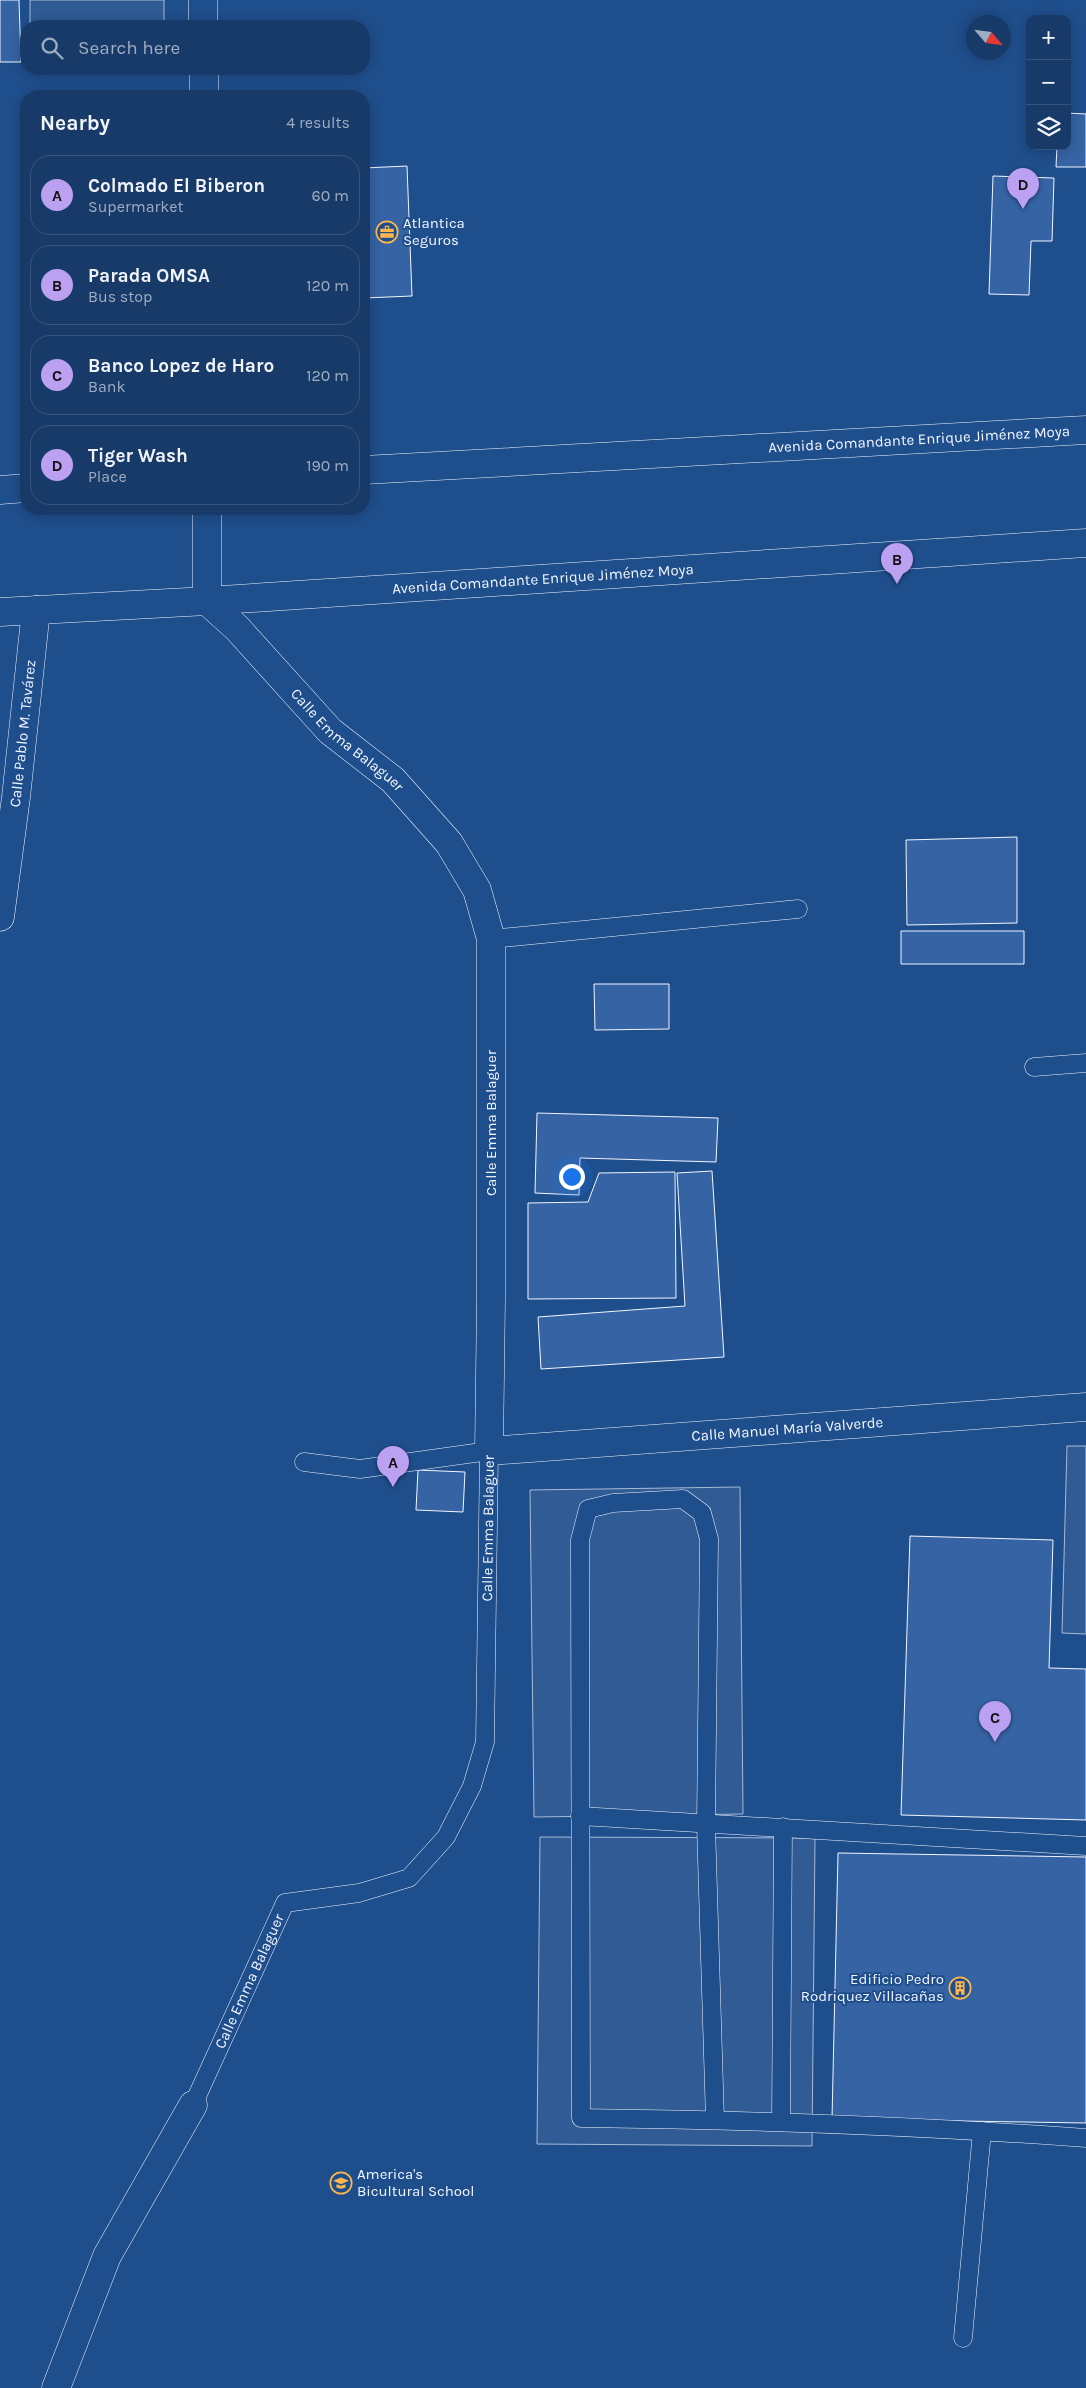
<!DOCTYPE html>
<meta charset="utf-8">
<style>
body{margin:0;font-family:Karla,sans-serif;background:#244571;color:#f1f3f6}
.controls{position:absolute;right:15px;top:15px;display:grid;overflow:hidden;border-radius:10px;box-shadow:0 2px 12px #0003}
.controls button{width:45px;height:45px;display:grid;place-items:center;padding:0;border:0;border-bottom:1px solid #36547d;background:#173a69;color:#f1f3f6;font:25px sans-serif}
.compass{position:absolute;left:966px;top:15px;width:45px;height:45px;border-radius:50%;background:#173a69;box-shadow:0 2px 12px #0003;rotate:118deg}
.you{position:absolute;left:571px;top:1176px;width:18px;height:18px;margin:-12px;border:4px solid #fff;border-radius:50%;background:#1a73e8;box-shadow:0 0 0 8px #1a73e833}
.badge{display:grid;place-items:center;width:32px;height:32px;border-radius:50%;background:#bca0f2;color:#111;font-size:16px;font-weight:700}
.pin{position:absolute;translate:-50% -41px;filter:drop-shadow(0 1px 2px #0008)}
.pin::after{content:'';position:absolute;top:26px;width:18px;height:15px;background:inherit;clip-path:polygon(0 0,100% 0,50% 100%)}
.list{margin:0;padding:0;list-style:none}
h2{display:flex;justify-content:space-between;align-items:center;height:65px;margin:0;padding:0 20px;font-size:21px}
h2 small{font-size:16px;font-weight:400;color:#9eadc0}
.list li{display:grid;grid-template-columns:32px 1fr auto;gap:15px;align-items:center;box-sizing:border-box;height:80px;margin:0 10px 10px;padding:0 10px;border:1px solid #36547d;border-radius:20px}
.list b{display:block;font-size:19px;white-space:nowrap}
.list p{margin:0;font-size:16px;white-space:nowrap;color:#9eadc0}
.list em{font-size:16px;font-style:normal;color:#9eadc0}
.icon{flex:none;width:28px;height:28px;fill:none;stroke:currentColor;stroke-width:2;stroke-linecap:round;stroke-linejoin:round}
.map{position:relative;flex:none;width:1086px;height:2388px;overflow:hidden}
.search{position:absolute;background:#173a69;box-shadow:0 2px 12px #0003;left:20px;top:20px;width:350px;height:55px;display:flex;align-items:center;gap:12px;box-sizing:border-box;padding:0 18px;border-radius:20px;color:#9eadc0;font-size:19px}
.panel{position:absolute;background:#173a69;box-shadow:0 2px 12px #0003;left:20px;top:90px;width:350px;height:425px;border-radius:20px}
.map>svg:first-child{display:block}
</style>
<div class="map">
<svg width="1086" height="2388" viewBox="0 0 1086 2388">
<rect width="100%" height="100%" fill="#1f4e8c"/>
<path fill="#305b95" stroke="#a8bbd7" d="M30,0h134v26h-134z
M1067,1446h19v188l-24,-1z
M740,1487l3,327 -209,3 -4,-327z
M540,1837l275,1 -3,308 -275,-2z"/>
<path fill="#3563a3" stroke="#f2f6ff" d="M0,0h19l2,62h-21z
M1067,113l19,1v53h-30l1,-21h10z
M407,166l5,130 -48,2v-130z
M993,176l61,2 -2,63h-21l-2,54 -40,-1z
M1017,837v86l-110,2 -1,-85z
M901,931h123v33h-123z
M594,984h75v45l-74,1z
M537,1113l181,5 -2,44 -136,-4 -1,37 -44,-2z
M712,1171l12,186 -183,12 -3,-52 147,-11 -8,-133z
M675,1172l1,126 -148,1v-96l60,-1 11,-29z
M418,1470l47,2 -2,40 -47,-2z
M910,1536l143,4 -4,128 37,1v151l-185,-5z
M838,1853l248,4v266l-254,-4z"/>
<g fill="none" stroke-linecap="round" stroke-linejoin="round">
<g stroke="#f2f6ff" stroke-width="19">
<g id="lane">
<path d="M491,939l307,-30"/>
<path d="M1034,1067l52,-4"/>
<path d="M580,1816l506,30"/>
<path id="s1" d="M193,2105l92,-202 74,-10 50,-15 37,-41 26,-51 13,-44 4,-291 -129,18 -56,-7"/>
<path d="M715,2120l-9,-295 3,-286 -7,-26 -19,-14 -70,4 -25,6 -8,31 1,578c168,2 337,8 505,20"/>
<path d="M781,2122l2,-295"/>
<path d="M963,2338l19,-207"/>
</g>
</g>
<g stroke="#f2f6ff" stroke-width="29">
<g id="street">
<path d="M203,0v26"/>
<path d="M204,69v27"/>
<path id="s2" d="M207,509v92l30,27 93,103 63,49 56,63 28,47 14,49v360l-2,152 597,-44"/>
<path id="s3" d="M0,917l16,-120 20,-187"/>
<path d="M56,2388l51,-132 86,-151"/>
</g>
</g>
<g stroke="#f2f6ff" stroke-width="29">
<g id="primary">
<path id="s4" d="M364,470l722,-40"/>
<path d="M0,490l26,-2"/>
<path id="s5" d="M0,612l207,-11 879,-58"/>
</g>
</g>
<use href="#lane" stroke="#1f4e8c" stroke-width="18"/>
<use href="#street" stroke="#1f4e8c" stroke-width="28"/>
<use href="#primary" stroke="#1f4e8c" stroke-width="28"/>
</g>
<defs>
<g id="office-ring" transform="scale(1.125)"><circle r="9.5" fill="#1f4e8c" stroke="#ffb74d" stroke-width="1.5"/><path d="M-6-3h4V-5.5h4V-3h4V5H-6ZM-1-4.5V-3h2v-1.5ZM-6 0V1H6V0Z" fill="#ffb74d"/></g>
<g id="building-ring" transform="scale(1.125)"><circle r="9.5" fill="#1f4e8c" stroke="#ffb74d" stroke-width="1.5"/><path d="M-4-6H4V6H1V3H-1V6H-4ZM-2.5-4.3h1.7v1.8h-1.7ZM.8-4.3h1.7v1.8H.8ZM-2.5-1h1.7V.8h-1.7ZM.8-1h1.7V.8H.8Z" fill="#ffb74d"/></g>
<g id="school-ring" transform="scale(1.125)"><circle r="9.5" fill="#1f4e8c" stroke="#ffb74d" stroke-width="1.5"/><path d="M0-5L7-2L0 1L-7-2ZM-4 1L0 2.5L4 1V4Q0 6-4 4Z" fill="#ffb74d"/></g>
</defs>
<g fill-rule="evenodd">
<use href="#office-ring" x="387" y="232"/>
<use href="#building-ring" x="960" y="1988"/>
<use href="#school-ring" x="341" y="2183"/>
</g>
<g text-anchor="middle" stroke-width="4" stroke-linejoin="round" paint-order="stroke">
<g font-size="15" fill="#f2f6ff" stroke="#1f4e8c" text-anchor="start">
<text x="403" y="228">Atlantica<tspan x="403" dy="17">Seguros</tspan></text>
<text x="944" y="1984" text-anchor="end">Edificio Pedro<tspan x="944" dy="17">Rodriquez Villacañas</tspan></text>
<text x="357" y="2179">America's<tspan x="357" dy="17">Bicultural School</tspan></text>
</g>
<g font-size="15" fill="#f2f6ff" stroke="#1f4e8c">
<text dy="5" stroke="none"><textPath href="#s4" startOffset="556">Avenida Comandante Enrique Jiménez Moya</textPath></text>
<text dy="5" stroke="none"><textPath href="#s5" startOffset="544">Avenida Comandante Enrique Jiménez Moya</textPath></text>
<text dy="5" stroke="none"><textPath href="#s3" startOffset="185">Calle Pablo M. Tavárez</textPath></text>
<text dy="5" stroke="none"><textPath href="#s2" startOffset="290">Calle Emma Balaguer</textPath></text>
<text transform="translate(491 1123) rotate(-90)" y="5">Calle Emma Balaguer</text>
<text dy="5" stroke="none"><textPath href="#s2" startOffset="1352">Calle Manuel María Valverde</textPath></text>
<text dy="5" stroke="none"><textPath href="#s1" startOffset="721">Calle Emma Balaguer</textPath></text>
<text dy="5" stroke="none"><textPath href="#s1" startOffset="136">Calle Emma Balaguer</textPath></text>
</g>
</g>
</svg>
<div class="controls">
<button>+</button>
<button>−</button>
<button><svg class="icon" aria-label="layers" viewBox="0 0 24 24"><path d="M12 4l9 5-9 5-9-5zM3 14l9 5 9-5"/></svg></button>
</div>
<svg class="compass" viewBox="-18 -18 36 36"><path d="M0-13l5 13h-10z" fill="#e53935"/><path d="M0 13l5-13h-10z" fill="#9eadc0"/></svg>
<div class="you"></div>
<div class="pin badge" style="left:393px;top:1487px">A</div>
<div class="pin badge" style="left:897px;top:584px">B</div>
<div class="pin badge" style="left:995px;top:1742px">C</div>
<div class="pin badge" style="left:1023px;top:209px">D</div>
<div class="search"><svg class="icon" aria-label="search" viewBox="0 0 24 24"><circle cx="10" cy="10" r="6"/><path d="M15 15l6 6"/></svg>Search here</div>
<section class="panel">
<h2>Nearby<small>4 results</small></h2>
<ul class="list">
<li><span class="badge">A</span><div><b>Colmado El Biberon</b><p>Supermarket</p></div><em>60 m</em></li>
<li><span class="badge">B</span><div><b>Parada OMSA</b><p>Bus stop</p></div><em>120 m</em></li>
<li><span class="badge">C</span><div><b>Banco Lopez de Haro</b><p>Bank</p></div><em>120 m</em></li>
<li><span class="badge">D</span><div><b>Tiger Wash</b><p>Place</p></div><em>190 m</em></li>
</ul>
</section>
</div>
